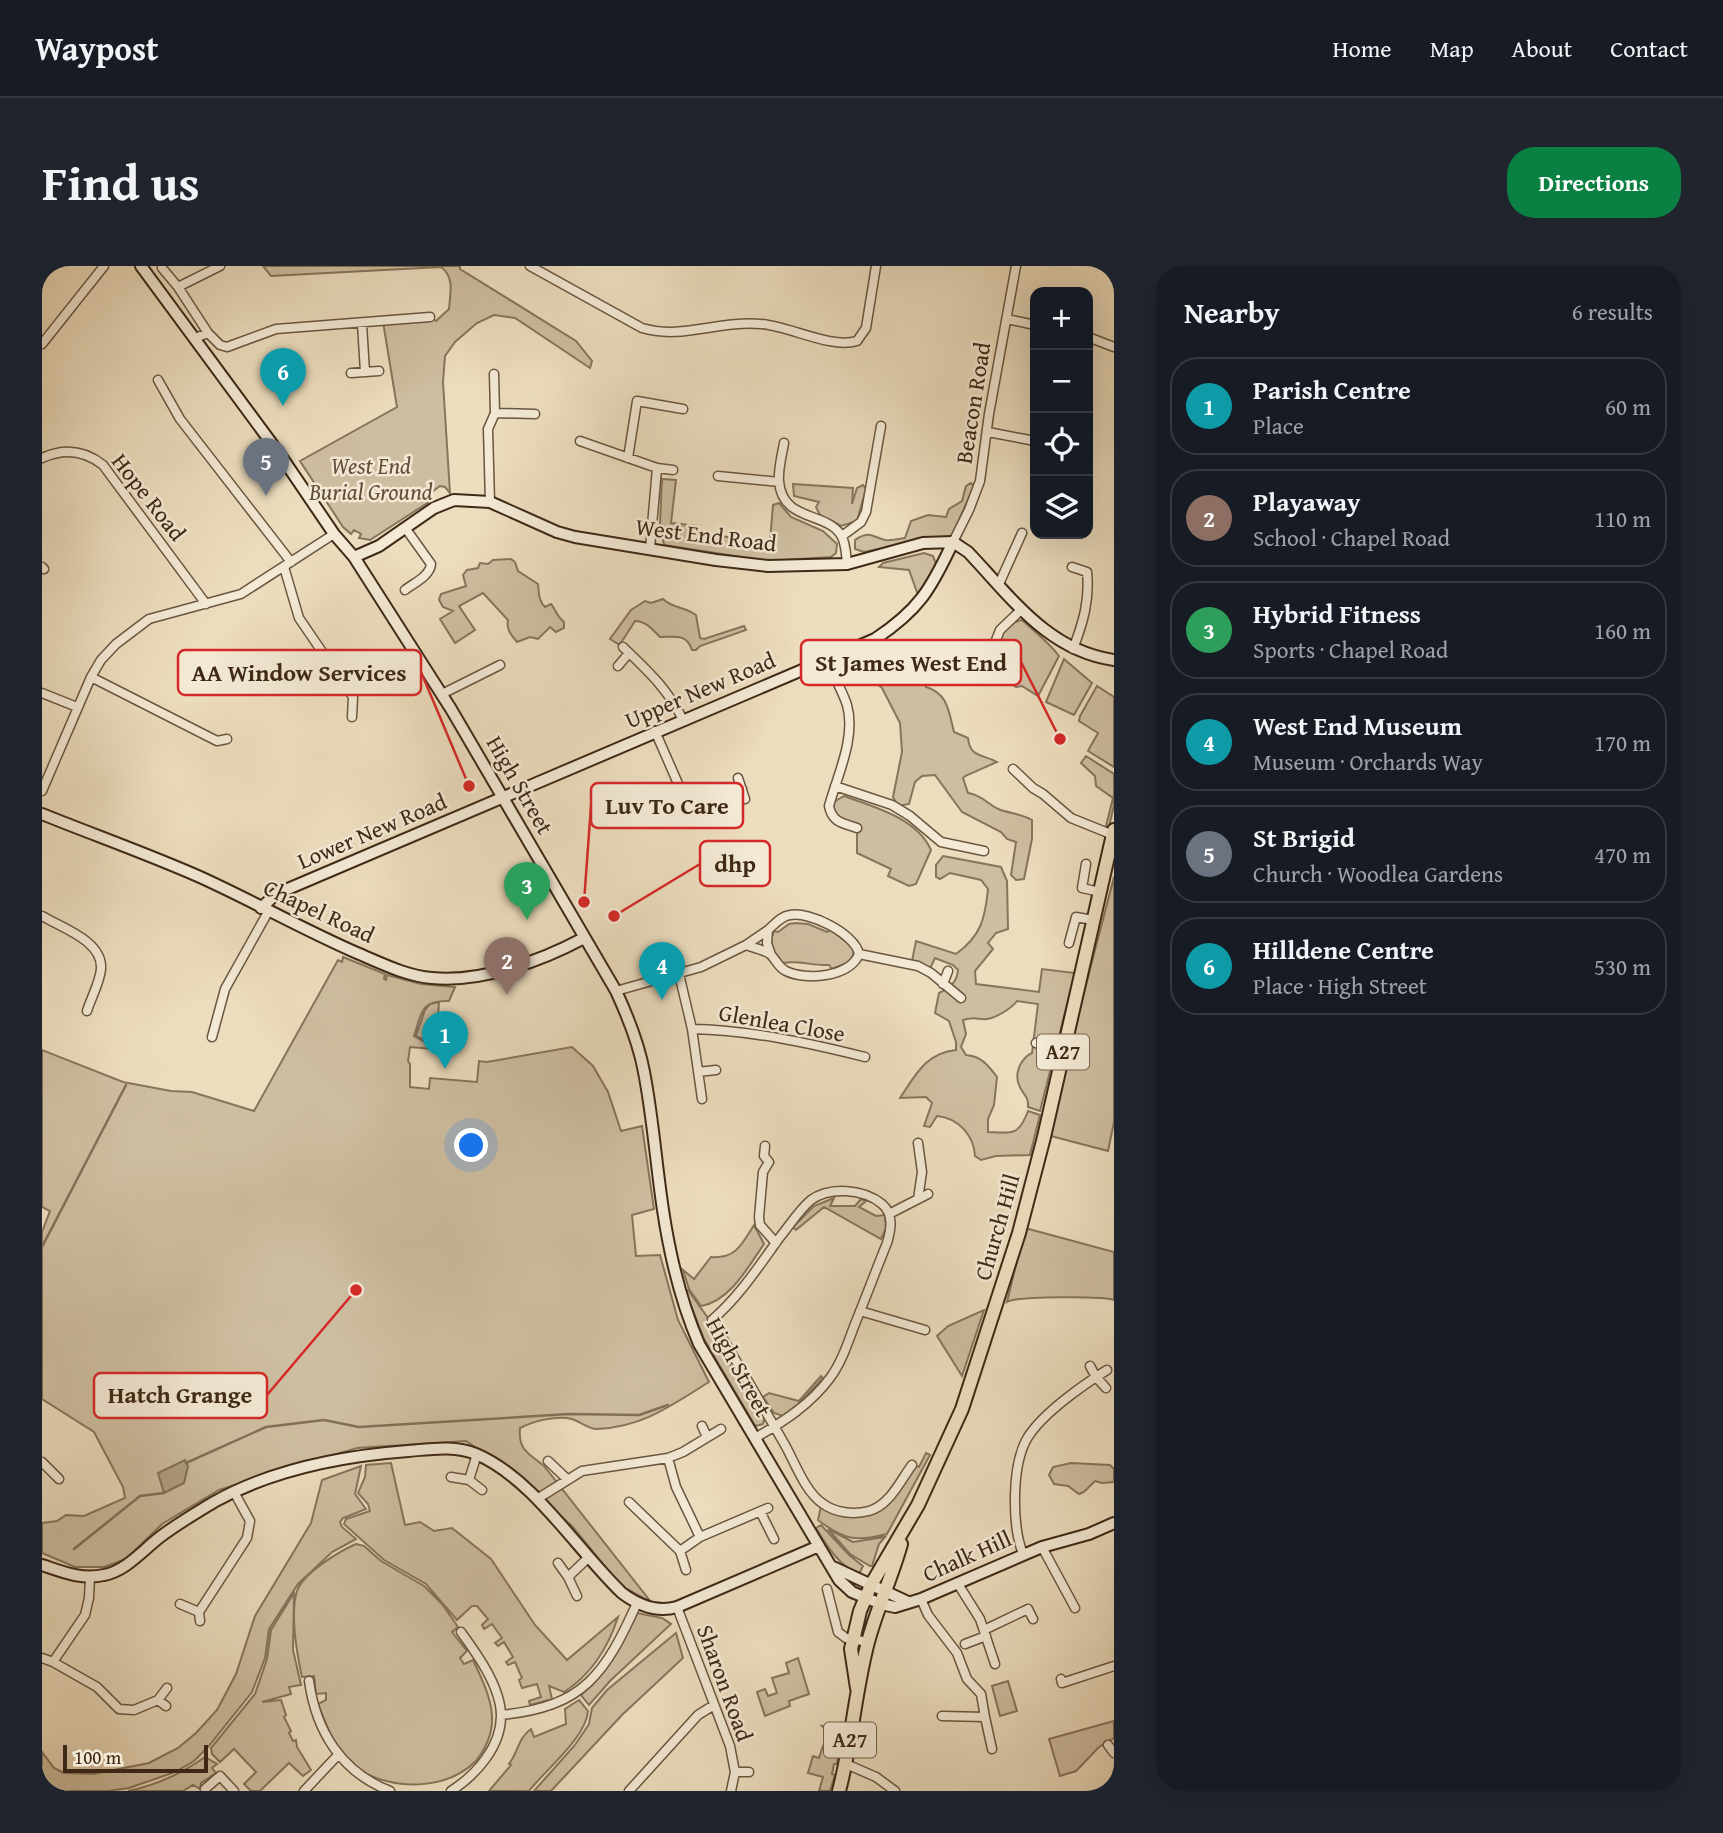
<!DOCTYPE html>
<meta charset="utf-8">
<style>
body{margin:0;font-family:"Gentium Book Plus",serif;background:#20242c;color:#f1f3f6}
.controls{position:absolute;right:21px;top:21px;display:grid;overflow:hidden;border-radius:14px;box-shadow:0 7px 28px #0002}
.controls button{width:63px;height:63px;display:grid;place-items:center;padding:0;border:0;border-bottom:2px solid #363941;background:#171b24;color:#f1f3f6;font:35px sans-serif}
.scale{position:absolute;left:21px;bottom:18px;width:145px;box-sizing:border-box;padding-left:7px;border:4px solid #3e2916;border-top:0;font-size:19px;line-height:24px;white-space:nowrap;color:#3e2916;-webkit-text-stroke:5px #f3e9d5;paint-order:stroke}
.you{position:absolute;left:430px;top:880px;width:24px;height:24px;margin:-18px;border:5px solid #fff;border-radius:50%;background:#1a73e8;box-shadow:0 0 0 10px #1a73e833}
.badge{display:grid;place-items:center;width:46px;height:46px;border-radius:50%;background:#0b8043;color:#fff;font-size:23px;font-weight:700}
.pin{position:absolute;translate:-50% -58px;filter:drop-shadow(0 2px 4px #0008)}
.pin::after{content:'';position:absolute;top:37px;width:24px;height:21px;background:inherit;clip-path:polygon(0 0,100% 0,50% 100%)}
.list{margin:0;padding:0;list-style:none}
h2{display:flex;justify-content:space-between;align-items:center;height:91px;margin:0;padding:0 28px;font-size:30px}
h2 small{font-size:23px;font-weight:400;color:#9ea1a6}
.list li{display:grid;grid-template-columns:46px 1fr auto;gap:21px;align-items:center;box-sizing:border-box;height:98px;margin:0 14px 14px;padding:0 14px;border:2px solid #363941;border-radius:28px}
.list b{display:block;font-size:26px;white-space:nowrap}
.list p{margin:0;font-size:23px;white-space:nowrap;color:#9ea1a6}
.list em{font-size:23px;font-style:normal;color:#9ea1a6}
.icon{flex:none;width:38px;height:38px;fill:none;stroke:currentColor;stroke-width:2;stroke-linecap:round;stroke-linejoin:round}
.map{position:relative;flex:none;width:1072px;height:1525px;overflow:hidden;border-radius:28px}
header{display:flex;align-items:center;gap:42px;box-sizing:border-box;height:98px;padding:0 35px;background:#171b24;border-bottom:2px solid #363941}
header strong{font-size:33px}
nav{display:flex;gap:38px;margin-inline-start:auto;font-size:24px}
.intro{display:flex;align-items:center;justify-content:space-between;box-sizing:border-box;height:168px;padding:0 42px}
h1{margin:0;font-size:49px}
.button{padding:18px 32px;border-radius:28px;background:#0b8043;color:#fff;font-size:24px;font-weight:700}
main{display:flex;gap:42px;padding:0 42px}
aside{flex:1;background:#171b24;border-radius:28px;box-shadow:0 7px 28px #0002}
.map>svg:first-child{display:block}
</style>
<header>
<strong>Waypost</strong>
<nav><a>Home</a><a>Map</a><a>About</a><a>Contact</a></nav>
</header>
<div class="intro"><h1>Find us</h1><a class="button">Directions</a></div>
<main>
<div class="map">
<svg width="1072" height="1525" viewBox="0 0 1072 1525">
<rect width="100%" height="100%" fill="#ecddbe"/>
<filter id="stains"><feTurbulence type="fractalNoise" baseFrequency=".00286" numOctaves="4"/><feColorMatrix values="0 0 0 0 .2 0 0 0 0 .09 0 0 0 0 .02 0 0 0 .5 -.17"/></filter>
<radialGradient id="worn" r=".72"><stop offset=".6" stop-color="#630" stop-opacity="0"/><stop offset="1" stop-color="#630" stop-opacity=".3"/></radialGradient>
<path fill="#cebea1" stroke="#86745c" stroke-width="2" d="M221,0h197v3l116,72 16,20 -2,7 -75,-50 -21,-3 -17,8 -22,19 -10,14 -2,26 7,111 -5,-6 -5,-1 -8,6v8l-62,40 -11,-2 2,-4 -7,-4 -3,4 -8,-7 -43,-66 97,-54 -14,-85 47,-5 6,4 13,-12c1,-15 6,-32 -8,-42l-170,9z
M620,213l14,1 -5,43 26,3v8l73,7 3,-36 6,-2 12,14 32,14 14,13 -1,9 -5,4 -64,4 -103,-16 -4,-21z
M929,217l3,3 -23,52 -29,2 -58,12 -9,-3v-9c15,-10 17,-3 30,0 5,1 14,-1 20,-2l6,-17 17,-6 18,2 3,-8 13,-8 4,-15z
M751,218l60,4 -1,16 5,-16 6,-3 3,4 -9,32 -16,5 -21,-11 -4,-8 3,-5 -25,-6z
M882,287l9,3 3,8 -18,31 -9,-25 -30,-3 4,-4z
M469,293l4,3 3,9 20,13c1,8 0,16 7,23l6,-3c5,6 6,13 13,18v6l-8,4 -6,-5 -12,12 -8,-2 -13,5c-6,-7 -11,-13 -9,-22l-25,-27 -24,13 16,24 -20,13 -15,-24 13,-8 -10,-4 -4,-7 2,-6 25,-8 -3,-11 4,-5 11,-2 2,-5 8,1 5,-4z
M621,333c9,9 22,8 33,16l4,23 4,1 40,-13 2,4 -46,16 -4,4h-4c-6,-17 -17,-13 -32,-13 -7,-7 -14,-16 -25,-16l-14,22 -3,1 -8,-5 21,-29 14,-9 6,2z
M980,354c13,12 27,22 37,36l-21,40 -16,-10 -6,1 -23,-13 1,-3 -2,-1c-4,-19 11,-47 30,-50z
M811,388l41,21 10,-1 4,-11 8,-3 10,5v22c22,6 23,26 28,45l14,6c2,20 15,16 29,24l-32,14 -2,2 5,15c16,2 22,15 36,18 11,3 19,4 28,9v19l-8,40 -8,1 -5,-5 5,-33 -9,-3 -6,-7 -39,-20 -27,-37 -13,1 -7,6 -6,22 -11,2 -5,-9 9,-45 -2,-29 -18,-35 -32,-28v-4z
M1022,393l28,24 -18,32 -28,-13z
M1055,420l17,11v70l-26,-16 10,-18 -19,-12 1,-5z
M1044,490l28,18v31l-5,22 -3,-1 7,-28 -17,-12 -1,-10 -14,-13z
M802,530c30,11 73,22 87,54l-15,34 -7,2 -21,-10 3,-7 -34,-16v-25l-20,-6 -5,-19z
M901,590l58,11 6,14 1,48 -12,4 -8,10 5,6 -18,22 1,13 63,8 3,-23 33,4 -35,138 -12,-4c1,-11 -6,-13 -9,-22 -5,-12 2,-27 13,-32l6,-49 -21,-3c-5,7 -21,17 -30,18 -10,1 -11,-3 -24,1l3,14 -5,13 5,8c15,1 22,10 31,22l-3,28 -6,14v13c24,1 31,4 40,-21l12,4 -10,40 -34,1 -15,4 -6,-4c-1,-21 -17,-38 -38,-40l-7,11 -6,-1 8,-23 -6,-6 -26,1c16,-24 26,-45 56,-48v-8l-7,-21 -14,-8 4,-20c11,-5 18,-11 19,-23l-5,-5 -18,-7 -5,11 -18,-8 4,-20 40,13c25,-18 29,-35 32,-65l-7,-9 -31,-7 -10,6 -4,-2v-12z
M1072,611v245l-6,29 -61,-16z
M754,657l12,1 19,8 4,-2 18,14 5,6 -2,11 -20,8 -3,-4c-15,1 -32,-5 -46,-2 -10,-8 -15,-20 -9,-32l4,1 11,-8z
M301,691l42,17 -1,5 2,1 1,-5 34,9 34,3 -6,14c-29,-1 -27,12 -35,35l18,10v3l-22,-2 -2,14 2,3v23l19,2 1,-11 47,4 2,-21 8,1 85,-15 21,19 15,26 13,39 21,-5 12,83 -22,6 4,41 24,-1 18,65 31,62c-37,23 -66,45 -112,47 -9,0 -16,-7 -25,-10 -15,-4 -38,2 -52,9 -2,22 8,25 24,38l107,136 -30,-16 -49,-60 -62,-55 -44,-30 -109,7 -138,42 -57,34 -36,35 -22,8h-29l-33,-14v-30l15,-2 9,-6 18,1 41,-18 -2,-11 -29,-55 -52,-33v-167l8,-21 -8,-4v-157l81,32 48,9 21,1 62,19 84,-151 4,2z
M397,736l-3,44 -20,-10 9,-26 5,-6z
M792,932l-4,8h25l6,-7 5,2 -7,6 17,9 9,-1 1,13 -5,11 -57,-32 -28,23 -3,-3 21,-21z
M712,959l10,19c-16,23 -34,57 -63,62l-12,-17 -6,-19 11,9 17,-22c25,2 31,-13 43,-32z
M983,962l89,24v48c-11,-4 -97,-4 -107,2z
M643,1024h3l20,28 20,38v5l8,15 5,2 24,39 -2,7 -7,2 -2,-2 -50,-85z
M942,1044l-22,66 -25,-40 11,-10z
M779,1110l2,2 -23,25 -17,13 -9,-3 -11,-16 6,-4 30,8z
M884,1187l4,2 -43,79c-31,8 -43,6 -69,-14l3,-14c51,27 68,0 93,-41l5,2z
M349,1197l14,62 15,-3 14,9 18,-3 39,31 44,66 32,35 51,-43c-10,31 -26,57 -54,75l-15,-6 3,13 -22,6 -1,-4 12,-4 -4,-13 -15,4 -3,-8 3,-2 -7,-16 -7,3 -2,-3 7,-5 -9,-15 -6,4 -3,-3 7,-5 -10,-14 -8,5 -2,-4 6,-6 -11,-13h-5l-15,14 -31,-36 -42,-24 -40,-36 2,-5 24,-8 -2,-7 -10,-11 7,-16 1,-12z
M1029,1197l39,2 4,4v13l-12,1 -7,-2 -11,11 -5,2 -11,-8 -14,-2 -5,-9 4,-8z
M319,1200l-6,28 11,15 -23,9 -3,4 2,5 14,12 -24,13 -34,32 -29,45 -4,29 -13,34 -44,55 -14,14 -19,11 -46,16 -21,3h-66v-39l12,16 10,5 29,1 56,-11 29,-15 18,-15 21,-23 19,-36 19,-58 56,-93 11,-43z
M779,1259l28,30 14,11 -4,8c-19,-7 -33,-29 -43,-46z
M786,1263l25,13 32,-5 -6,7 -7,22h-2l-20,-12z
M314,1278l8,2 17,15 43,25 18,18 16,23 -6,5 15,19 -7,7 4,6 9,-4c8,17 18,37 19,56 1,17 -6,32 -16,45 -31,30 -83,30 -120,7 -20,-16 -29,-41 -38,-64l8,-4v-7l-10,1 -2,-18 -12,1c-5,-23 -12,-63 -5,-86 6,-18 43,-40 59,-47z
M252,1327l-1,57 8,35 -12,2 2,7 -29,8 19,-2 5,15 -2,2 7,14 -2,2 4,8 3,-1 1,7 14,23 -8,6 -14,-13 -29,28h-9l-7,-7 12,-12 -22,-23 -14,13 -8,-8 -1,-6 44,-54 12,-35 4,-29z
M595,1347l25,5 9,6 -61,57 -21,24 -8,-10c25,-23 42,-51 56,-82z
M634,1367l7,25 -61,57 -71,76h-17l41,-46 14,-21 3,-16 15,-18z
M756,1392l11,36 -20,7 1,5 -25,10 -8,-24 8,-3 3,7 9,-3 -5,-15 17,-5 -3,-10z
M966,1415l9,30 -17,5 -8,-30z
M537,1434l9,11c-2,27 -43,59 -59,80h-40l22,-26 -2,-1c9,-11 9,-26 22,-35l3,8 32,-13 -1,-15z
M1072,1455v17l-15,9 -23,24 -16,5 -11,-37z
M780,1460l13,2 7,5 -5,31h-3l-2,10 3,1 -5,16h-11l4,-14 -15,-4 5,-17 6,2 4,-12 7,2 4,-16 -9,-3z
M163,1491l12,7 -5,4 4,5 -15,10 -1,6 -7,-4 -10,6h-55c29,-6 53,-17 77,-34z"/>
<path fill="#b1a085" stroke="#837059" stroke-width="2" d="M143,1194l3,6 -4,17 -20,10 -6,-20z"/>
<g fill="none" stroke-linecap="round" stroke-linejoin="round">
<path stroke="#837059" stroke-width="2.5" d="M0,981l84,-162
M144,1197l80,-36 58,-7 35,7 210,-13 70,1 29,-10
M32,1283l66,-53 24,-3"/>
<g stroke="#6a5640" stroke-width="11">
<path id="street" d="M488,0l112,62c40,12 77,-8 119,-4 28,2 70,25 96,17l9,-13 10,-62
M120,2l16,19
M965,53l28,6
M320,58l3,48
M166,67l-30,-46 42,-21
M1046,71l26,10
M153,72l13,-5 12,12 7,2 49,-18 154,-12
M0,78l62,-78
M309,107l28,-2
M116,114l22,39 111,143
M453,147l40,1
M946,166l47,9
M538,175l77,27 16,2
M742,177c-2,12 -6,26 -5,38 3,42 50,30 63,56 4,8 4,18 5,27
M0,192c22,-10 42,-8 61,7l103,139
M586,192l9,-57 46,8
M676,210l61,6
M448,236l-2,-73 7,-16 -1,-39
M800,270l19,-14 5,-10 15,-86
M911,276l16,-32 11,-29 9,-67 27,-148
M608,283l7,-81
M0,301l2,2
M242,301l15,51 54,79 -1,20
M1030,301l15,5c3,28 -4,51 -14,77
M957,318l23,-51
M363,324c9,-7 25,-14 26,-26l-25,-35
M581,381c24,23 45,42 60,73
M784,394c7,14 16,30 21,45 9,32 -9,69 -18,101 3,16 13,17 28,22
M576,400l11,-13
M49,411l126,64 10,-2
M939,412l19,-48 21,-20
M0,427l35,14
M400,428l58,-29
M613,465l28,64 7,7 7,1 45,-14
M971,503l20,19 10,6 28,24 42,17
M696,512l7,21
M793,520l57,19 18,11 31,26 43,9
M0,525l49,-114 10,-17 15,-16 33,-25 92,-25 93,-60
M1044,598l-4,24 18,4
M0,650c20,12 61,25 59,53 -1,13 -10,29 -14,42
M726,664l-22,15c7,3 20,5 25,10 6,6 7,12 15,16 20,10 64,6 73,-17 -4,-20 -49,-43 -69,-39 -9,1 -15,9 -22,15l-1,13 4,12
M1027,677l7,-26 17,3
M817,688l59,12 13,7 30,25
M637,708l13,55 10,70
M901,718l5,-13
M574,725l85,-24 45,-22
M650,763c58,1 117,14 173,28
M170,771l13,-48 43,-77
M994,777l26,10
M656,806l18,-2
M723,880l-1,10 5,6 -6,10 -4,45 1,8 16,18
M876,933l4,-27 -4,-29
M847,948l39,-20
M818,1045l65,19
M1048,1100l6,11 10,11
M660,1160l5,11
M713,1172c28,-16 56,-34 75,-60 12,-16 18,-36 25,-54 11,-27 21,-54 32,-81 4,-13 7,-29 -5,-39 -18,-15 -52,-18 -71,-4 -12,10 -21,25 -31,37 -21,29 -41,60 -68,83 24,41 49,83 73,125 10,18 20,46 37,58 13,10 32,12 47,8 21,-6 31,-30 43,-46
M435,1188l-8,26 13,10
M626,1192l8,29 24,50
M506,1195l19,18
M0,1196l17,17
M409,1211l18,3
M495,1233l45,-28 86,-13 15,-6 38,-23
M587,1236l51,49 6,19
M719,1247l13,26
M1000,1281l33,61
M638,1285l20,-14 68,-29
M981,1288c-11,-28 -12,-90 5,-117 15,-24 55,-52 79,-67
M516,1297l10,14 20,-19
M526,1311l9,19
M916,1318l22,35 15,45
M785,1323l11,43 8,6 22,4
M879,1333l7,16 29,38 10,26 14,15 4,23 -43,-1
M138,1338l19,8
M635,1341l53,139 5,26 -4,19
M158,1355l-1,-9 48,-74 3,-17 -16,-29
M942,1364l44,-21 5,10
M923,1378l21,-8
M0,1392l11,4 32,-47 4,-17 1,-22
M11,1396l44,25 22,22 15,1 24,-10 8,6
M1019,1413l1,4 52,-17
M267,1415c7,50 32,91 81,110
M116,1434l9,-12
M459,1449c83,-8 104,-41 136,-112
M943,1451l7,32
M1066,1479l6,8
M804,1498l30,13 19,14
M693,1506h14
M163,1523l15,-13 14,15
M262,1525l33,-35
M409,1525c25,-16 50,-44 50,-75 0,-29 -24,-62 -40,-84
M587,1525l69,-76 16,-10"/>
</g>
<g stroke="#3e2916" stroke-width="14">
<path id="secondary" d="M99,0l140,190 53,78 20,23 97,152 165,282c12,26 23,53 28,81 9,46 12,92 19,138 7,47 18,92 36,134l140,236 13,12 29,12 14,3 26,-8 121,-52 47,-13 25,-11
M312,291l25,-11 55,-38 20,-8 36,2 67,30 18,5 141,23 52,6 79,-2 76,-21 30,-1 15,10c43,45 80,99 146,108
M0,548c52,21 106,40 158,63 53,24 104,53 157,76 24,10 49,23 75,25 49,5 109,-17 152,-40
M219,642l15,-14 599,-255c44,-29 56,-50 78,-97
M0,1299c21,7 39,15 62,10 22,-4 39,-25 56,-38 17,-13 36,-24 54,-35 59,-33 128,-46 194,-51 23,-2 47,-6 68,3 57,24 101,96 146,139 16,12 35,20 55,14l142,-61
M791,1301l75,35"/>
</g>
<g stroke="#3e2916" stroke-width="16">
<path id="primary" d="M815,1422l-6,-39 9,-38 11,-26 47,-80 44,-96 57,-176 25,-96 70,-307
M797,1525c13,-49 16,-100 29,-149 9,-34 24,-65 33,-98"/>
</g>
<use href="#street" stroke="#f3e9d5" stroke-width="8"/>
<use href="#secondary" stroke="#f3e9d5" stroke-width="10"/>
<use href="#primary" stroke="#ecddbe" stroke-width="12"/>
</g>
<g text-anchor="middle" stroke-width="5" stroke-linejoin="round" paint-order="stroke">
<g fill="#f3e9d5" stroke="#74634f" stroke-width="2">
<rect x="995" y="768.5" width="52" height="35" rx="5"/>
<rect x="782" y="1456.5" width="52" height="35" rx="5"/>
</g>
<g font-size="21" font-weight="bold" fill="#3e2916">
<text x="1021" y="793">A27</text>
<text x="808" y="1481">A27</text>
</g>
<g font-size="23" fill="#3e2916" stroke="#f3e9d5">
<text transform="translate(931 137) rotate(-81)" y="8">Beacon Road</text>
<text transform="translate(107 231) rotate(52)" y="8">Hope Road</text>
<text transform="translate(664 269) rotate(7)" y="8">West End Road</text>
<text transform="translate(658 424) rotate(-23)" y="8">Upper New Road</text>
<text transform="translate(478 519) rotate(60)" y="8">High Street</text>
<text transform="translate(330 565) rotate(-23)" y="8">Lower New Road</text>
<text transform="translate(277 645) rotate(25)" y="8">Chapel Road</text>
<text transform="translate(740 757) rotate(10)" y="8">Glenlea Close</text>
<text transform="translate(955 961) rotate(-74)" y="8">Church Hill</text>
<text transform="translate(697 1101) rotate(61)" y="8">High Street</text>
<text transform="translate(925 1290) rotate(-24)" y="8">Chalk Hill</text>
<text transform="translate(683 1417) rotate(70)" y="8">Sharon Road</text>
</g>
<g font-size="23" font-style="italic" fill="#624e39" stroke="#f3e9d5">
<text x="329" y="208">West End<tspan x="329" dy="26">Burial Ground</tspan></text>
</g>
</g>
<path fill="none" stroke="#d62828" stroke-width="2.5" d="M1018 473L979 396M427 520L379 406M542 636L549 540M572 650L658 598M314 1024L225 1129"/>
<g fill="#d62828" stroke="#f3e9d5" stroke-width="2.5">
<circle cx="1018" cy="473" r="7"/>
<circle cx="427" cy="520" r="7"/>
<circle cx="542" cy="636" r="7"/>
<circle cx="572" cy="650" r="7"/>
<circle cx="314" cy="1024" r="7"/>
</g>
<g fill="#f3e9d5" stroke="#d62828" stroke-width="2.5">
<rect x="759" y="374" width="220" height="45" rx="7"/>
<rect x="136" y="384" width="243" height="45" rx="7"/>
<rect x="549" y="517" width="152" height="45" rx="7"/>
<rect x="658" y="575" width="70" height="45" rx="7"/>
<rect x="52" y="1107" width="173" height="45" rx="7"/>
</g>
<g font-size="24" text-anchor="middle" font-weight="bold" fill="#3e2916">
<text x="869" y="405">St James West End</text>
<text x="257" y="415">AA Window Services</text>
<text x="625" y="548">Luv To Care</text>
<text x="693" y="606">dhp</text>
<text x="138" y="1137">Hatch Grange</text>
</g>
<rect width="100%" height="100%" filter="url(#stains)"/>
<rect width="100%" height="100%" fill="url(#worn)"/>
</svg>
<div class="controls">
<button>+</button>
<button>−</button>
<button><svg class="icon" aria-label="locate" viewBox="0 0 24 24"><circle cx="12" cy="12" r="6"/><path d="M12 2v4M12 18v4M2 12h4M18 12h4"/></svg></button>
<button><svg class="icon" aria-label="layers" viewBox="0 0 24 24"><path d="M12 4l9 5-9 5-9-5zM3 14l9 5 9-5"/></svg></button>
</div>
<div class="scale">100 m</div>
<div class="you"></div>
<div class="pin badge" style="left:403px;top:803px;background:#0f9aa8">1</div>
<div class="pin badge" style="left:465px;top:729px;background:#8d6e63">2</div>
<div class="pin badge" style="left:485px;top:654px;background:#2e9e5b">3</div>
<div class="pin badge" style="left:620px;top:734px;background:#0f9aa8">4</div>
<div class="pin badge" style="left:224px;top:230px;background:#6b7280">5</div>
<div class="pin badge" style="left:241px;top:140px;background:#0f9aa8">6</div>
</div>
<aside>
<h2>Nearby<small>6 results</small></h2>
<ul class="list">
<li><span class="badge" style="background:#0f9aa8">1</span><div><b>Parish Centre</b><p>Place</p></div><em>60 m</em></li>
<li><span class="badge" style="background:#8d6e63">2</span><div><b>Playaway</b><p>School · Chapel Road</p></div><em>110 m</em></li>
<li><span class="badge" style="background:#2e9e5b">3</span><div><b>Hybrid Fitness</b><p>Sports · Chapel Road</p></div><em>160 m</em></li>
<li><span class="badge" style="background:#0f9aa8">4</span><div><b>West End Museum</b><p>Museum · Orchards Way</p></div><em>170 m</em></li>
<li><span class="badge" style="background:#6b7280">5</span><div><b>St Brigid</b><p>Church · Woodlea Gardens</p></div><em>470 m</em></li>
<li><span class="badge" style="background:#0f9aa8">6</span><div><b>Hilldene Centre</b><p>Place · High Street</p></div><em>530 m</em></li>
</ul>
</aside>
</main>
